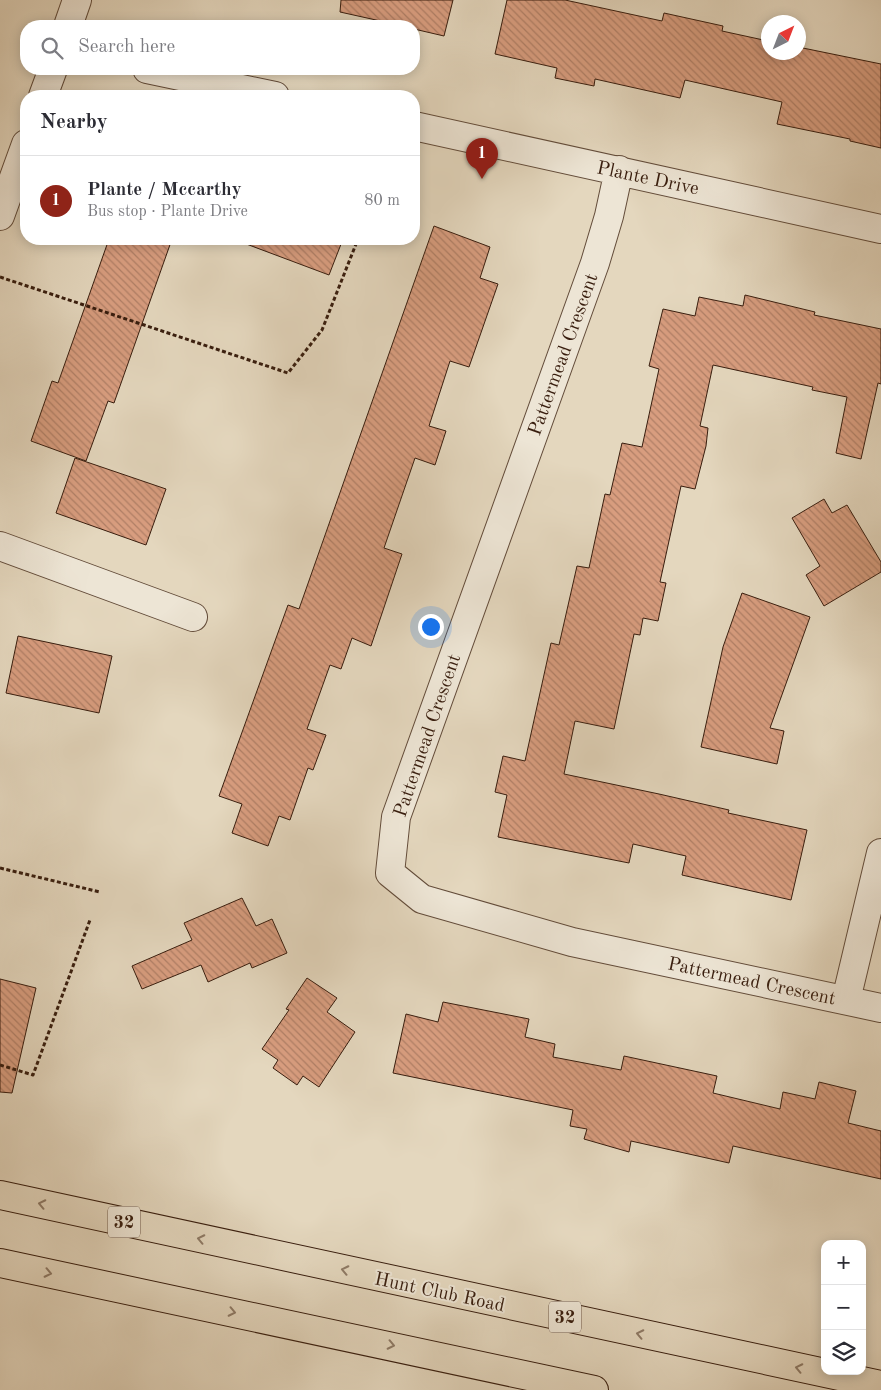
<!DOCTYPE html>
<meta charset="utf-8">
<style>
body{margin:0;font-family:"Old Standard TT",serif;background:#f7f7f7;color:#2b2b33}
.controls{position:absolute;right:15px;bottom:15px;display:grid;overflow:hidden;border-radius:10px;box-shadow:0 2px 12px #0003}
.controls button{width:45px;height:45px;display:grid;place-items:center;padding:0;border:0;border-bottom:1px solid #e1e1e2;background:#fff;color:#2b2b33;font:25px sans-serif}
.compass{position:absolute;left:761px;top:15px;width:45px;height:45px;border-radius:50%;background:#fff;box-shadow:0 2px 12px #0003;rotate:42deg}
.you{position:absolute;left:430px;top:626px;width:18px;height:18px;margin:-12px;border:4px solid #fff;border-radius:50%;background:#1a73e8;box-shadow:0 0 0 8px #1a73e833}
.badge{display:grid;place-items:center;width:32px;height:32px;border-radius:50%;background:#8f2418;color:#fff;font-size:16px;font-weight:700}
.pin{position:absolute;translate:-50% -41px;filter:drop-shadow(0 1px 2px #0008)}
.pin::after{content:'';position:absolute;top:26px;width:18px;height:15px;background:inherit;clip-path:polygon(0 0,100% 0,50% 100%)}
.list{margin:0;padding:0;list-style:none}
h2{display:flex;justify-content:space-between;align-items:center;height:65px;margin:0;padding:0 20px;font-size:21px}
h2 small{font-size:16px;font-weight:400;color:#7c7c81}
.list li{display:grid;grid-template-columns:32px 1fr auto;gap:15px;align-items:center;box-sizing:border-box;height:90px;padding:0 20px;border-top:1px solid #e1e1e2}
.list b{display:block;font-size:19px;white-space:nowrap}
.list p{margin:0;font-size:16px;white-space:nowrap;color:#7c7c81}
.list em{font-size:16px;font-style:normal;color:#7c7c81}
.icon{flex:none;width:28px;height:28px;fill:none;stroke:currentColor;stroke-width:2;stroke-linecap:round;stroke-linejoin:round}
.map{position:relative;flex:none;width:881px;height:1390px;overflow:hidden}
.search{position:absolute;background:#fff;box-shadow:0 2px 12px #0003;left:20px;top:20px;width:400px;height:55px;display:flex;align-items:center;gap:12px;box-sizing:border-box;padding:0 18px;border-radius:20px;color:#7c7c81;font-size:19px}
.panel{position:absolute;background:#fff;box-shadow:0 2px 12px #0003;left:20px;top:90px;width:400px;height:155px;border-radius:20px}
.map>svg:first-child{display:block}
</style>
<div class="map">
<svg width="881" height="1390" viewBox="0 0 881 1390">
<defs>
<pattern id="building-back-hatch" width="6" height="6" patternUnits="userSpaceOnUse" patternTransform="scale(1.25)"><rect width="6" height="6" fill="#d89d7f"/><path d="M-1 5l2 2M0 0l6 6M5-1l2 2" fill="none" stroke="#b07f66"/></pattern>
</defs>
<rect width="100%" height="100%" fill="#e4d7be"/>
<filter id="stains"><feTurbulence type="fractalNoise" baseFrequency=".004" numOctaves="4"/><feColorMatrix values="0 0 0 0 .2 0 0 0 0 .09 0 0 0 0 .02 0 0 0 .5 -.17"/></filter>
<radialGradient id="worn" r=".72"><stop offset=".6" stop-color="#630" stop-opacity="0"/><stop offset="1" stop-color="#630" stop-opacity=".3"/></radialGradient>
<path fill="url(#building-back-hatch)" stroke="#381d0e" d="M341,0h112l-9,36 -30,-7v-3h-11l-63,-14z
M507,0h58l97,21 2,-8 59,13 -1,5 46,10v11h30v-5l83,17v84l-31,-7v-2l-73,-15 5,-22 -97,-22 -5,18 -85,-19 -1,7 -39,-8 2,-10 -62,-14z
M434,226l56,21 -10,31 18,6 -29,83 -19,-6 -21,65 17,5 -11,34 -20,-7 -31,90 18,6 -31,92 -19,-8 -11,31 -11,-4 -23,64 19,6 -13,35 -5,-2 -18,52 -11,-4 -11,30 -36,-13 10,-29 -23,-8 69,-191 11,4z
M109,239h63l-58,164 -6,-2 -22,60 -55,-20 21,-60 6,2z
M241,239h102l-14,36 -88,-33z
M745,295l70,17 -1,3 67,14v55l-3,-1 -17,76 -25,-6 11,-56 -35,-7 1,-3 -100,-22 -13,61 8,2 -2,18 -11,43 -14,-3 -21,96 6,1 -8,38 -15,-3 -3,17 -6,-1 -20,95 -39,-8 -11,53 95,20 70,16 -1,3 79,17 -16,70 -109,-25 4,-19 -53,-12 -4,19 -131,-26 9,-42 -12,-3 8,-36 22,5 26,-118 8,2 18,-79 12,2 16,-74 5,1 12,-52 20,4 17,-78 -10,-3 14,-57 32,7 4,-19 44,9z
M75,458l91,31 -20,56 -90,-32z
M824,499l8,14 15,-8 34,57v10l-57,34 -18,-31 14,-9 -28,-48z
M742,593l68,24 -40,111 14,3 -7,33 -76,-17 22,-100z
M18,636l94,20 -13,57 -93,-20z
M242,898l14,28 16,-7 15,34 -35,15 -2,-5 -42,19 -7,-17 -59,24 -10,-23 60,-26 -8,-17z
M307,978l30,20 -10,14 28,20 -36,55 -16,-11 -6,9 -24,-17 5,-8 -16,-11 27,-39 -3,-1z
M0,979l36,9 -24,105 -12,-1z
M443,1002l86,17 -4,18 30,7 -2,13 68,13 3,-14 93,20 -4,17 67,16 3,-17 32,7 4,-17 37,9 -8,32 33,8v48l-148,-33 -4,17 -98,-22 -2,11 -45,-13 3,-10 -17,-3 3,-16 -180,-37 13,-59 32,8z"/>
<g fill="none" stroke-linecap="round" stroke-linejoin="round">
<g stroke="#634c3a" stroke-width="30">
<path id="minor" d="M68,26l9,-26
M147,69l128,27
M43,96l10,-27
M414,126l467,103
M619,170l-10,46 -14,47 -199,554 -6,56 32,26 150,43 309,66
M0,216l26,-72
M0,546l193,71
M846,1000l35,-147"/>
</g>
<g stroke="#381d0e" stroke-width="30">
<path id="major" d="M0,1195l881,190
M0,1263l594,127"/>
</g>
<path stroke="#381d0e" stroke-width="3" stroke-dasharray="4 2.5" stroke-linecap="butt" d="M0,277l288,96 34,-43 36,-91
M0,868l100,24
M0,1065l33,10 57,-155"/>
<use href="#minor" stroke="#ede5d5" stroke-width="28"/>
<use href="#major" stroke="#e4d7be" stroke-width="28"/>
</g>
<defs><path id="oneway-chevron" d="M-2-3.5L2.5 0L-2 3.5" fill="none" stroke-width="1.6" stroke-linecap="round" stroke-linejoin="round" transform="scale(1.25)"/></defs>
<g stroke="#8e7a66">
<use href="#oneway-chevron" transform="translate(42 1204) rotate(-168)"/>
<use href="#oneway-chevron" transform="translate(201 1239) rotate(-168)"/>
<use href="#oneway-chevron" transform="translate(345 1270) rotate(-168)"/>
<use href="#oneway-chevron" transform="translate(48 1273) rotate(12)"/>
<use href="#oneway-chevron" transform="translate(232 1312) rotate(12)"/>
<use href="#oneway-chevron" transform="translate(640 1334) rotate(-168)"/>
<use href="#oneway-chevron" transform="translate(391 1345) rotate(12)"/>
<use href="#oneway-chevron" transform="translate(799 1368) rotate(-168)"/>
</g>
<g text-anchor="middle" stroke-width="4" stroke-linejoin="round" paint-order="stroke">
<g fill="#ede5d5" stroke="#6e594a" stroke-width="1">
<rect x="108" y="1206.5" width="32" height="31" rx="4"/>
<rect x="549" y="1301.5" width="32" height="31" rx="4"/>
</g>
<g font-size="18" font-weight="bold" fill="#381d0e">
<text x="124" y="1228">32</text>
<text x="565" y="1323">32</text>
</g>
<g font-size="19" fill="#381d0e" stroke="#ede5d5">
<text transform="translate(648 177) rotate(12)" y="7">Plante Drive</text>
<text transform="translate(562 354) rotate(-70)" y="7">Pattermead Crescent</text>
<text transform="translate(426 735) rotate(-71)" y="7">Pattermead Crescent</text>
<text transform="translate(752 980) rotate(12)" y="7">Pattermead Crescent</text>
<text transform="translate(440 1291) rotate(12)" y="7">Hunt Club Road</text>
</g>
</g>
<rect width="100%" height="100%" filter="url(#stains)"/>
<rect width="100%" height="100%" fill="url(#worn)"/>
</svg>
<div class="controls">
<button>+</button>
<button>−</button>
<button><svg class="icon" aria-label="layers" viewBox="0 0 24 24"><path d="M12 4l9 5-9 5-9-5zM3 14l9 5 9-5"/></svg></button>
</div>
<svg class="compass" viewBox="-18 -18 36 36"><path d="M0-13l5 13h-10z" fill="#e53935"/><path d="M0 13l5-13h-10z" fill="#7c7c81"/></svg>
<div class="you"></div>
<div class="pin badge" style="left:482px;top:179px">1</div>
<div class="search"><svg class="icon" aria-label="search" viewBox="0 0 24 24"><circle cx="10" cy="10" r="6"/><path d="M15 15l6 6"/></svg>Search here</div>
<section class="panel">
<h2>Nearby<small></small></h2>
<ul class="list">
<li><span class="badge">1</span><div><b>Plante / Mccarthy</b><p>Bus stop · Plante Drive</p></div><em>80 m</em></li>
</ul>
</section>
</div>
